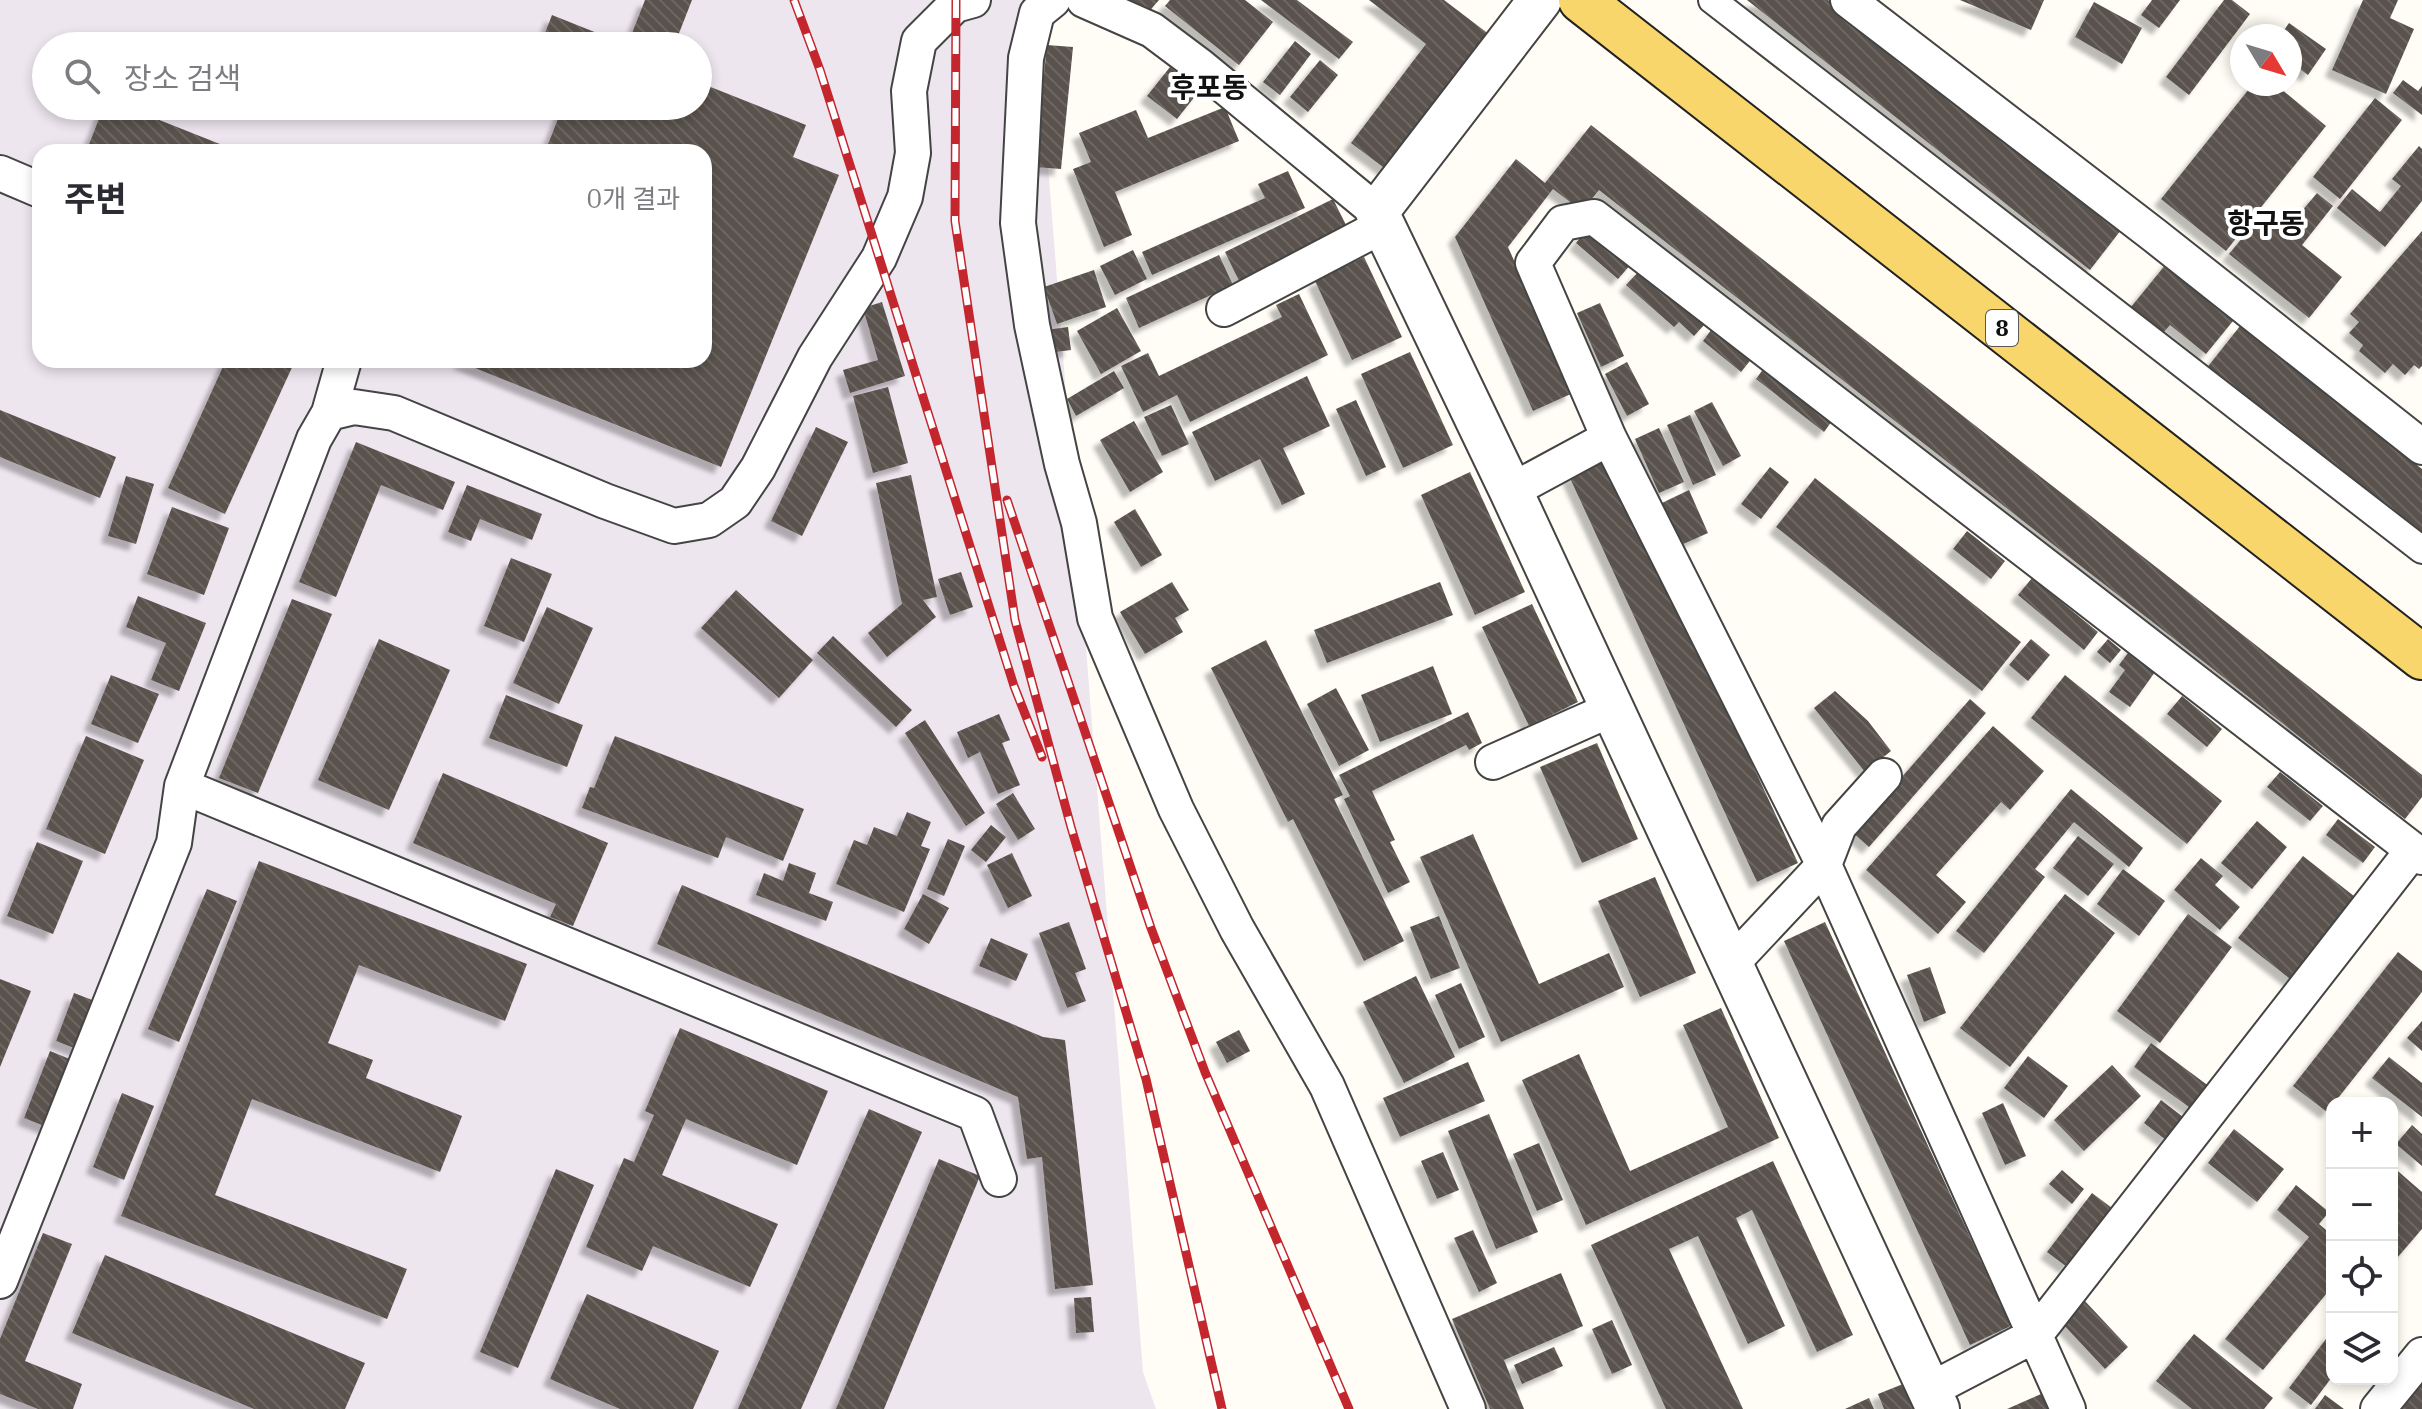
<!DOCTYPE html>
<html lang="ko">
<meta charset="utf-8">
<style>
body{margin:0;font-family:"IBM Plex Serif","Noto Sans KR",serif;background:#f2f2f3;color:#2b2b33}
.controls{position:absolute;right:24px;bottom:24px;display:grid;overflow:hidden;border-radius:16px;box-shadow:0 4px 12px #0003}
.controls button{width:72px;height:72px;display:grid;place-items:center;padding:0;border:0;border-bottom:2px solid #e1e1e2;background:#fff;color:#2b2b33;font:40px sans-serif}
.compass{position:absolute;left:2230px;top:24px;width:72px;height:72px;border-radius:50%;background:#fff;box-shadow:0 4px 12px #0003;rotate:128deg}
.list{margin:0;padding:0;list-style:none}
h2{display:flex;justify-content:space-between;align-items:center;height:104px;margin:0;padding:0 32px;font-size:34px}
h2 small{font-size:26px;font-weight:400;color:#7c7c81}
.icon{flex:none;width:44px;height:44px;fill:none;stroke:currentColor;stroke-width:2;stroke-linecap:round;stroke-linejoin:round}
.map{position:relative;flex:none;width:2422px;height:1409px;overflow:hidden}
.search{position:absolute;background:#fff;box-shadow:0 4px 12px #0003;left:32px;top:32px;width:680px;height:88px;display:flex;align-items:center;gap:20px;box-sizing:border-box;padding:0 28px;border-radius:44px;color:#7c7c81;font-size:30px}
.panel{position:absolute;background:#fff;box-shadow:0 4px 12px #0003;left:32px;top:144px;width:680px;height:224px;border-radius:24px}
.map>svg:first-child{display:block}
</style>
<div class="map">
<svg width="2422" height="1409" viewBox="0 0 2422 1409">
<defs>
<pattern id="building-back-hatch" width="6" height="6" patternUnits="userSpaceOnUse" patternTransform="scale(2)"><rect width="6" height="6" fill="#5a524d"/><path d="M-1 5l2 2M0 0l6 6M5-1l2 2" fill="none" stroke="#6d6662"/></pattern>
<filter id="shadow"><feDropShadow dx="-7" dy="7" stdDeviation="2" flood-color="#0004"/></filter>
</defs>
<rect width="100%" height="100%" fill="#fffdf5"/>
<path fill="#eee6ef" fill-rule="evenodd" d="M0,0h1035l108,1372 13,37h-1156zM46,46h652v60h-652zM40,152h664v208h-664z"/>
<path fill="url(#building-back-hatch)" filter="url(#shadow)" d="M645,0h47l-18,46h-47z
M1129,0h30l-13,15z
M1170,0h75l28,22 -34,43 -74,-59z
M1261,0h36l56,42 -14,17z
M1369,0h75l46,35 -103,135 -36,-27 75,-99z
M1747,0h81l293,230 -31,40z
M1960,0h84l-13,30z
M2152,0h28l-21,28 -18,-13z
M2224,0h8l18,14 -61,81 -23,-18z
M2363,0h35l-8,18 24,11 -28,65 -54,-24z
M2094,2l48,26 -20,36 -47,-27z
M552,15l55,22 -3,9h-64z
M2289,23l37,26 -18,26 -18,-13v-26h-10z
M1295,41l16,13 -31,41 -17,-13z
M1047,45l26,2 -12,122 -26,-2z
M1320,60l18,15 -30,37 -18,-15z
M1170,67l30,23 -23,29 -30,-23z
M2403,80l15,11 4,-5v29l-29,-22z
M698,82l108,43 -13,32 46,18 -118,292 -261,-105 1,-2h243v-208h-159l18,-46h135z
M2253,84h22l51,42 -100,125 -65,-52z
M2375,98l27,22 -62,79 -27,-22z
M104,106h20l116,46h-154z
M1225,107l14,34 -124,51 17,43 -28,12 -31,-78 18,-7 -12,-29 57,-23 12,28z
M1591,125l831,650v22l-17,22 -806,-629 -17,21 -29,-22 -45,58 65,146 -40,18 -78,-174 61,-78 29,24z
M2419,146l3,3v52l-37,46 -48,-39 15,-19 28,23 21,-26 -9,-7z
M1288,171l17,37 -153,67 -10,-23 123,-54 -7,-14z
M2317,193l16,13 -31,39 40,32 -33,41 -80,-64 34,-41 22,18z
M1333,199l15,30 -109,52 -14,-29z
M1589,227l43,36 -14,16 -42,-36z
M2422,231v135l-3,3 -5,-4 -9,10 -12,-11 -8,9 -26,-22 4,-6 -14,-12 10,-11 -9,-8z
M1133,250l14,29 -32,16 -15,-29z
M1219,255l14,30 -94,43 -13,-30z
M1364,257l38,80 -50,23 -37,-79z
M2171,258l25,20 -6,7 43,36 -27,33 -36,-29 -7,8 -32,-26z
M1642,268l63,56 -11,12 -15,-14 -5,5 -48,-42z
M1094,270l12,37 -49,17 -13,-37z
M1299,294l29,61 -138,67 -13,-27 -34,17 -22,-46 27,-13 11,23 123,-59 -6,-12z
M882,302l23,74 -55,17 -7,-23 35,-10 -15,-52z
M1600,303l24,53 -23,11 -24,-54z
M1117,308l24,43 -40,23 -24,-43z
M1714,326l39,31 -12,15 -38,-31z
M2240,326l182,143v68l-216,-168z
M1068,327l3,23 -23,3 -3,-23z
M1410,352l43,93 -50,23 -42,-94z
M226,360h61l7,3 -69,151 -57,-26z
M1627,362l22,42 -22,12 -22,-42z
M1764,368l68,53 -8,11 -68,-53z
M1114,371l10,17 -48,28 -9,-17z
M1307,376l23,50 -47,22 22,46 -23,11 -22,-46 -45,22 -23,-49z
M888,387l20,76 -35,10 -20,-77z
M1356,400l30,67 -20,9 -30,-67z
M1712,402l29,54 -18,10 -29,-55z
M1171,405l18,39 -27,12 -18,-39z
M0,410l116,47 -16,41 -100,-41z
M1690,415l26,60 -23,10 -26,-60z
M1134,421l29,51 -33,20 -30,-52z
M816,427l32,15 -46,94 -31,-15z
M1659,428l25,54 -25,11 -24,-54z
M356,442l99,40 -12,28 -62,-25 -45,112 -37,-15z
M1610,457l188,406 -41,19 -188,-406z
M1770,467l19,15 -28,37 -20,-15z
M1470,472l55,120 -50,23 -54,-120z
M911,475l26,122 -14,3 13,17 -49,40 -19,-24 34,-29 -26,-121z
M126,476l28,8 -18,60 -28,-8z
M1815,478l206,164 -39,49 -206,-164z
M467,485l75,29 -10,26 -52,-21 -9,22 -23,-9z
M1689,490l19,43 -27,12 -19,-42z
M172,507l57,21 -25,67 -57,-21z
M1135,509l27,46 -21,12 -27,-45z
M1967,531l38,30 -14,18 -38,-30z
M511,558l41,16 -28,68 -40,-16z
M961,572l12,35 -23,8 -12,-36z
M2032,578l66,54 -14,18 -66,-55z
M1172,582l17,28 -14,8 8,14 -38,22 -25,-42z
M1440,582l13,33 -126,48 -13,-33z
M736,590l77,70 -34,38 -78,-70z
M138,596l68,27 -27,68 -28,-11 15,-37 -40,-16z
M292,599l40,15 -74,179 -39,-15z
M1532,604l46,98 -49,24 -47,-99z
M547,607l46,21 -34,76 -46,-21z
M833,636l79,74 -16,17 -79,-74z
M379,639l71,31 -61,140 -71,-30z
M2031,639l19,16 -22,26 -19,-16z
M2108,639l13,11 -11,13 -13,-11z
M1266,640l77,155 -9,4 70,142 -40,20 -71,-142 -5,3 -77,-154z
M2134,645l17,13 -6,7 10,7 -25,35 -21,-15 16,-22 -6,-5z
M1433,666l19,48 -72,28 -19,-47z
M111,675l48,19 -21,49 -47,-19z
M2065,675l157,126 -35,43 -156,-126z
M1336,688l33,62 -30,16 -32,-62z
M1835,691l33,30 23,30 -26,21 -51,-64z
M506,695l77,30 -16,42 -78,-29z
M2182,696l40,33 -15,18 -40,-33z
M1970,699l16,14 -117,134 -16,-14z
M1468,712l14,31 -13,7 -3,-5 -94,46 23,49 -5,2 20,40 -22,11 -44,-94 6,-3 -11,-21z
M999,714l11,26 -8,3 18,42 -22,9 -18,-42 -12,6 -11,-26z
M925,720l60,93 -19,13 -61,-93z
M1993,726l51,45 -34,39 -9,-8 -65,73 30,27 -28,32 -72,-64z
M86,736l58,24 -39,94 -59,-25z
M615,736l189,73 -21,52 -57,-24 -8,21 -136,-50 8,-21 4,1z
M1597,743l41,96 -56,24 -42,-96z
M2280,772l43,34 -13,15 -43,-34z
M443,773l165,70 -35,83 -23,-9 6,-13 -143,-61z
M2071,789l72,59 -14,19 -55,-45 -39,47 10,8 -61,76 -28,-22z
M1013,793l22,36 -17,11 -22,-36z
M907,812l24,10 -10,24 9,3 -26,63 -68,-28 18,-44 13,5 7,-18 23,9z
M2338,819l37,28 -12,16 -37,-28z
M2257,821l30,26 -35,42 -31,-26z
M991,825l15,12 -20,25 -15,-12z
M1473,834l66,150 70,-31 15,34 -123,55 -81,-185z
M2078,836l36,28 -26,32 -35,-28z
M948,839l17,7 -21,50 -17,-7z
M37,842l46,19 -30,73 -46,-18z
M1012,853l20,43 -24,12 -21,-43z
M2303,856l56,44 -65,82 -56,-44z
M2201,858l22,18 -8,9 25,22 -20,23 -46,-40z
M259,861l268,103 -22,57 -146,-56 -31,78 45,17 -7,18 96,38 -22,56 -188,-73 -37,96 192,74 -20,50 -266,-103z
M789,863l27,10 -7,20 24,9 -7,19 -70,-26 8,-22 19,8z
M2123,869l42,32 -26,35 -42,-32z
M1655,877l41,96 -56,24 -42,-96z
M682,885l361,152 22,3 28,245 -38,4 -13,-132 -15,2 -9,-62 -361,-153z
M207,889l30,12 -58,141 -31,-13z
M923,894l26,14 -20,36 -25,-15z
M2065,894l50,39 -105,134 -50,-39z
M2188,914l44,33 -72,96 -43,-32z
M1439,916l21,52 -29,11 -21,-52z
M1069,922l17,47 -11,4 11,28 -19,7 -28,-75z
M1825,922l186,404 -41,19 -186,-404z
M991,938l37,16 -12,27 -37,-15z
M2398,952l24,19v21l-95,120 -34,-26z
M1930,967l16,46 -22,9 -17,-47z
M1416,976l39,81 -51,26 -41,-81z
M0,979l31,12 -31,76z
M1461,983l24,54 -26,12 -24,-54z
M74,993l26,10 -18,48 -26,-10z
M1721,1008l58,130 -193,87 -64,-145 57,-26 51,117 98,-44 -45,-102z
M2422,1021v30l-15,-13z
M680,1028l148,63 -31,74 -111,-46 -24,56 116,49 -28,63 -97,-41 -11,25 -56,-24 38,-89 10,4 20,-47 -9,-4z
M1239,1030l11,21 -23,12 -11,-21z
M2151,1043l59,44 -17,23 -59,-43z
M50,1051l27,11 -25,67 -28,-11z
M2028,1056l40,30 -24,32 -40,-30z
M2389,1057l33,26v34l-50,-39z
M1468,1062l17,39 -85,36 -17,-39z
M2112,1065l29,31 -57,55 -30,-31z
M122,1093l32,13 -30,74 -31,-13z
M2161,1100l22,17 -17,23 -22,-17z
M2003,1103l23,53 -21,9 -23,-52z
M869,1109l53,23 -121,277h-63z
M1489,1114l49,118 -42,17 -48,-118z
M2412,1125l10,9v32l-26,-22z
M2234,1129l50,40 -27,33 -49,-39z
M1539,1143l24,57 -26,11 -24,-57z
M1443,1152l16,38 -22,9 -16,-38z
M939,1159l41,17 -96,233h-48z
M1773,1161l80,174 -36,17 -65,-142 -16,8 49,108 -37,18 -50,-108 -29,13 74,160h-77l-75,-164z
M2392,1166l30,26v37l-25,29 -5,-5z
M556,1169l38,16 -76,183 -38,-16z
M2062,1170l22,19 -12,15 -23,-20z
M2296,1185l33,27 -10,12 13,11v52l-69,83 -38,-31 84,-102 -32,-27z
M2092,1193l20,15 -45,59 -20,-15z
M1473,1230l24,53 -18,9 -25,-54z
M43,1233l29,11 -47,117 57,23 -9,25h-35l-38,-15v-55z
M105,1255l260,108 -20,46h-91l-182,-76z
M1561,1273l22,53 -79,34 20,49h-34l-38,-90z
M587,1294l132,57 -26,58h-73l-70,-30z
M1091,1297l3,35 -18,1 -2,-35z
M2084,1300l44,47 -23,22 -44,-47z
M1612,1320l20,45 -20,9 -20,-45z
M2332,1331v46l-21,28 -22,-17z
M2194,1334l79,64 -9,11h-72l-36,-28z
M1554,1347l9,19 -41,18 -8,-19z
M2422,1380v29h-23z
M1903,1384l11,25h-30l-6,-15z
M2041,1394l7,15h-41z
M2325,1395l19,14h-29z
M1869,1398l5,11h-29z"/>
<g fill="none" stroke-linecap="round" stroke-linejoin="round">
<g stroke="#444" stroke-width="30">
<path id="pedestrian" d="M1712,0l710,550"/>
</g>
<g stroke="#444" stroke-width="38">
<path id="minor" d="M1053,0l-16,13 -11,45 -8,165 14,102 30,139 17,59 16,95 81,191 61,120 90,157 141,323
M1084,0l68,30 48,36 177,146
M1848,0l306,235 268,212
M0,173l40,17
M1224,309l160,-84
M329,413l15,-53
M1511,491l98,-53
M1493,762l119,-53
M182,786l793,328 24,65
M1731,964l93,-99 15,-39 45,-50
M0,1281l174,-438 8,-57 132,-347 15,-26 25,-6 40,6 211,88 69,25 35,-6 26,-18 23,-34 57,-111 64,-99 26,-61 8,-44 -4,-62 10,-50 36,-36 18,-5
M1930,1390l105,-55 378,-485
M2068,1409l-244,-544 -215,-427 -76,-175 30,-40 31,-6 828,640
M2378,1409l44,-54"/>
</g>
<g stroke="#444" stroke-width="46">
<path id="tertiary" d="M1540,0l-163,212 134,279 427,918"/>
</g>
<g stroke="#222" stroke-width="48">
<path id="primary" d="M1581,0l841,657"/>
</g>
<use href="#pedestrian" stroke="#fff" stroke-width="26"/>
<use href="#minor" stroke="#fff" stroke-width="34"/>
<use href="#tertiary" stroke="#fff" stroke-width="42"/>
<use href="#primary" stroke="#f9d66b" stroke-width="44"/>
<g stroke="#c4262e" stroke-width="9">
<path id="rail" d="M794,0l26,70 194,616 28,71
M956,0l-1,221 60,399 56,207 75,252 76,330
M1007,500l144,428 54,144 144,337"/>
</g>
<use href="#rail" stroke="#fff" stroke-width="6" stroke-dasharray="18" stroke-linecap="butt"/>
</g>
<g text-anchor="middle" stroke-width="8" stroke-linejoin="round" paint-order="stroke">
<rect fill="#fff" stroke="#585858" stroke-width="2" x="1986" y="310" width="32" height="36" rx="6"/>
<g font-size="22" font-weight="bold" fill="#111">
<text x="2002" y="336">8</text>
</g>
<g font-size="28" font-weight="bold" fill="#111" stroke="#fff">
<text x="1209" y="97">후포동</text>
<text x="2266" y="233">항구동</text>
</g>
</g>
</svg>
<div class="controls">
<button>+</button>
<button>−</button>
<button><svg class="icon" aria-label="locate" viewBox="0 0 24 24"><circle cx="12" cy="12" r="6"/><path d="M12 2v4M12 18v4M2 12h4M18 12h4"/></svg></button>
<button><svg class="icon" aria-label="layers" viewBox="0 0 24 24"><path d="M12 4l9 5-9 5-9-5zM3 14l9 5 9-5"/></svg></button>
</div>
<svg class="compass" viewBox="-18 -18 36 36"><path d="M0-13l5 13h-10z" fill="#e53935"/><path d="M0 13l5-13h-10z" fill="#7c7c81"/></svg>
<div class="search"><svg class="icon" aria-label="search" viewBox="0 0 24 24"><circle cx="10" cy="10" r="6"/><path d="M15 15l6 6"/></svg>장소 검색</div>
<section class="panel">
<h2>주변<small>0개 결과</small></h2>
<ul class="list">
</ul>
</section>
</div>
